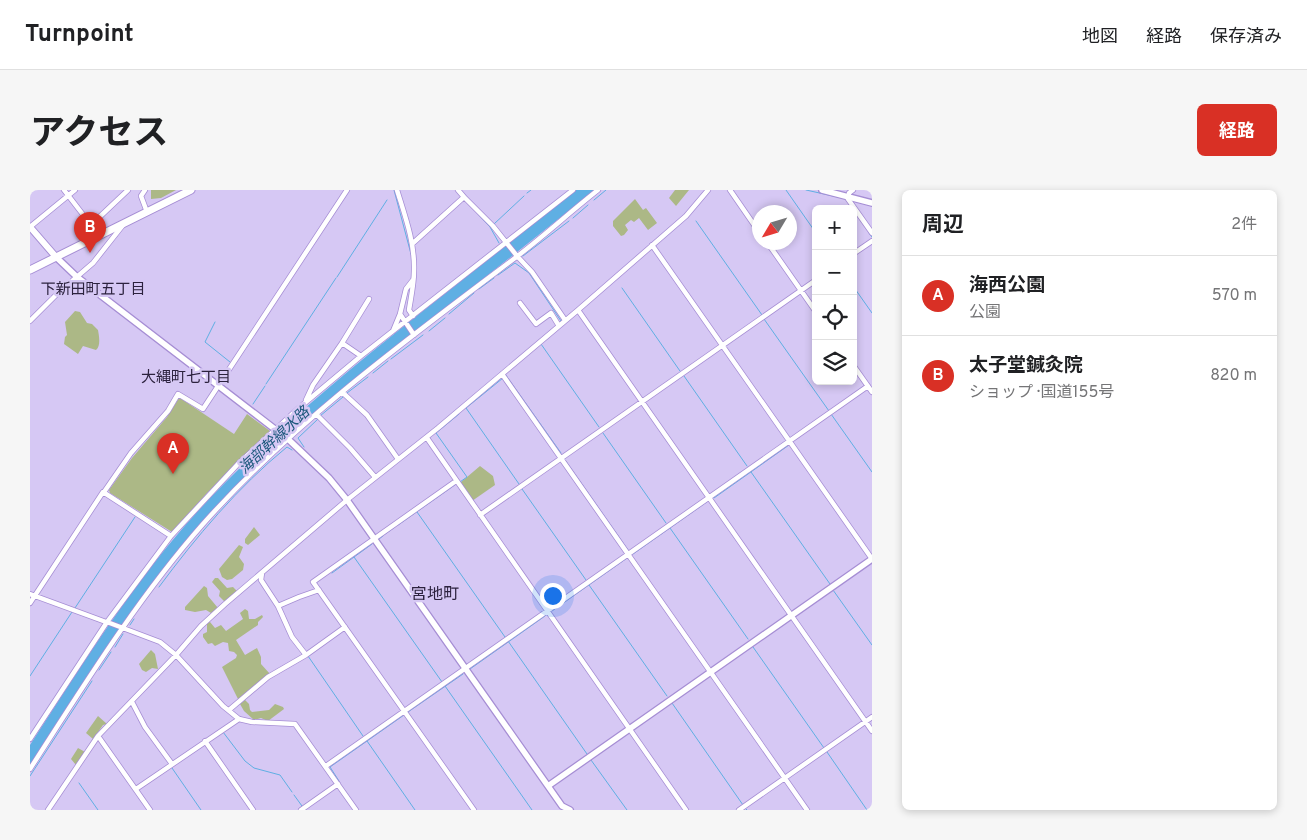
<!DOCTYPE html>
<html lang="ja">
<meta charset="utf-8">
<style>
body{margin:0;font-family:Overpass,"Noto Sans JP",sans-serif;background:#f6f6f6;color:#202124}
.controls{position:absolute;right:15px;top:15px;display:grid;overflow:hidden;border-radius:8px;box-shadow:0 2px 8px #0003}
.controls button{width:45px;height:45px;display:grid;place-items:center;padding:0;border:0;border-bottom:1px solid #e0e0e0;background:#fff;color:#202124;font:25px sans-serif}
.compass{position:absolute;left:722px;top:15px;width:45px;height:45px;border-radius:50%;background:#fff;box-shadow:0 2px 8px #0003;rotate:232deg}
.you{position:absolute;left:522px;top:405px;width:18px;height:18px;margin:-12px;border:4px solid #fff;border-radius:50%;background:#1a73e8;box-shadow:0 0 0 8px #1a73e833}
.badge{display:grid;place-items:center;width:32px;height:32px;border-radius:50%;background:#d93025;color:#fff;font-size:16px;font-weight:700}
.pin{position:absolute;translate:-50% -41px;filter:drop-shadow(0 1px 2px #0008)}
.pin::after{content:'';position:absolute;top:26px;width:18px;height:15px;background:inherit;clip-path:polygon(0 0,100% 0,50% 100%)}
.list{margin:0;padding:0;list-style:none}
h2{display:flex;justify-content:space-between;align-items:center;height:65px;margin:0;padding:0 20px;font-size:21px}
h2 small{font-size:16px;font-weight:400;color:#757577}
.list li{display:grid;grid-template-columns:32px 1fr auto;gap:15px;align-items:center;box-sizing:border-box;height:80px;padding:0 20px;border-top:1px solid #e0e0e0}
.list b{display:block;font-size:19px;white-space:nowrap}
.list p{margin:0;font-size:16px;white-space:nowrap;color:#757577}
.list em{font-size:16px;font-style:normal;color:#757577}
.icon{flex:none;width:28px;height:28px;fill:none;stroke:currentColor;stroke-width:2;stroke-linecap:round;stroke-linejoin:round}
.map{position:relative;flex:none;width:842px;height:620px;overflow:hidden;border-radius:8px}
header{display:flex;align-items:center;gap:30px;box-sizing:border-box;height:70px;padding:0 25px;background:#fff;border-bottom:1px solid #e0e0e0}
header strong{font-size:24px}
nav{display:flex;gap:28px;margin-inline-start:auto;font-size:18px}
.intro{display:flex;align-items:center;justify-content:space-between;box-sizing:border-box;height:120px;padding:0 30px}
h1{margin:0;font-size:35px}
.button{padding:12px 22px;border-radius:8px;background:#d93025;color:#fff;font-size:18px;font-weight:700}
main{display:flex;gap:30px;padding:0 30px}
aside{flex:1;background:#fff;border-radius:8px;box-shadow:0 2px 8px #0003}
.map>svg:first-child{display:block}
</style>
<header>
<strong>Turnpoint</strong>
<nav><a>地図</a><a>経路</a><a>保存済み</a></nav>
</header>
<div class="intro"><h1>アクセス</h1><a class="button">経路</a></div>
<main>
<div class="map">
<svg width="842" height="620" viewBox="0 0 842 620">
<rect width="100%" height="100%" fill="#d6c8f4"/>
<path fill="#acb886" d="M121,0h25l-15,8 -10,1z
M645,0h14l-13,16 -7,-8z
M605,9l8,11 3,-2 11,15 -9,7 -9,-12 -5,4 -3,-2 -6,5 3,5 -4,5 -3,1 -8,-10v-5z
M45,121l5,1 7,11 5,1 6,6c1,6 3,16 -2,20l-13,-4 -5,8 -14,-10 1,-7 2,-2 -2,-13z
M149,208h1l54,36 13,-20 23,17 -61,60 -37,41 -62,-39 -1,-3 23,-32 35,-41z
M450,276l13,10 2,9 -23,16 -12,-18z
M224,337l6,8 -12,10 -3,-2v-4z
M209,355l4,2 -4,10 5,7 -1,6 -11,9 -5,1 -5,-3 -3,-8z
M185,388h3l9,10 6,-1 5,5 -13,10 -6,-6 1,-5 -8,-9z
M174,396l3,2 1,8 10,12 -7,5 -5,-3 -11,2 -10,-2v-3z
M215,419l3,2 1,8h6l7,-4 1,2 -5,5v3l-22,15 9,15 12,-7 4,9v7l9,10 -31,27 -17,-34 14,-9 1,-3 -3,-3 -5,-1 -1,-8 -5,-1 -8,4 -3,-3 -4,1 -5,-7v-3l4,-2v-9l3,-1 5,6 6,-3 5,6 17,-12 -3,-6z
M121,460l4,4 3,15 -6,-1 -6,4 -4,-2 -3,-6z
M215,510l4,4 1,6 2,2 17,-2 6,-6 8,3 1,2 -16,12 -7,-3 -7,2 -10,-9 -4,-7z
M68,526l9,8 -4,1 -10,14 -7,-6z
M48,558l7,4 -9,13 -5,-6z"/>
<path fill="#5fafe3" d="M546,0h19l-264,210 -127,122 -82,105 -92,139v-21c52,-80 103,-163 168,-234 65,-70 136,-129 211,-189 56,-44 111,-88 167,-132z"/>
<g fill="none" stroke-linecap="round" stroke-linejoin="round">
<path stroke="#5fafe3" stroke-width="1" d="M364,0l17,64
M756,0l30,43
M776,0l36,8
M497,3l4,-3
M564,10l12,-10
M832,13l10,3
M447,23l13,14 9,16
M543,28l15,-13
M666,31l66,94
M464,34l30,-28
M839,43l3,4
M493,66l46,-35
M468,85l17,-12 14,10 32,48
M307,87l50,-77
M823,96l19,27
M592,98l58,83
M449,99l15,-11
M419,124l25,-21
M734,129l65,92
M185,132l-10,20 25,20
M399,141l16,-13
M511,154l58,83
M361,169l32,-24
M343,183l15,-12
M654,186l63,90
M473,188l-37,30 53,76
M236,194l70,-106
M317,203l21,-16
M223,214l12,-18
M429,224l-23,19 31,44 -7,5
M801,224l41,58
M290,226l23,-19
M573,243l63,90
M274,257l-6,-9 20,-19
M531,263l-56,-79 58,-49
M535,270l63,90
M721,282l79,112
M492,299l64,91
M684,308l75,-53
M387,322l88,125
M368,335l58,-41
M640,338l78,111
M355,344l10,-7
M349,349l4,-3
M603,364l75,-53
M324,367l88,125
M302,383l40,-29
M559,395l78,111
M129,397c37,-50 79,-100 128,-140l5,3
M803,400l39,55
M45,418l60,-91
M522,421l75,-53
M100,435l4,-6
M478,451l79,113
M85,457l8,-13
M723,457l71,101
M278,466l55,80
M440,479l75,-53
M69,480l12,-18
M0,486l42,-64
M415,496l87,124
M642,513l71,102
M378,522l55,-38
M193,542l22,29 9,7 26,7 12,17
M337,551l48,69
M128,558l11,15
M797,562l40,58
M561,570l36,50
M142,578l29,42
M0,586l62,-95
M309,591l-9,-14 74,-52
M49,593l19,27
M264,605l8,11
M716,619l1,1"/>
<g stroke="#a68ed4" stroke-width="6">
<path id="minor" d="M34,0l27,35 37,-35
M115,0l-4,6 6,16
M367,0c8,26 18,53 17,81 0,13 -3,26 -5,39l4,6
M428,0l6,7
M700,0l29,42
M823,0l-4,3 -1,6 24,34
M0,37l45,-37
M737,52l49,70
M382,54l52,-47 29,29 24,30 15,16 33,48
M622,55l220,314
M823,64l19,-13
M383,90l-7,9 -6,25 14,21
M490,113l16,21 15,-11 8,13
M548,120l294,421
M0,131l27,-27 36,-31 30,-38
M363,141l7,-17
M312,153l27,-44
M823,175l19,27
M472,184l305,436
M312,202l25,23 31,44
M276,210l7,-15 29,-42 19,13
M286,224l34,34 25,29
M397,248l259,372
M426,291l-143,101 161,228
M74,302l27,-39 37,-42 10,-17 25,15 144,-219
M450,325l336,-235
M232,383l-1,7 17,26 14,31 14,18
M0,404l76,28
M0,413l73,-111 68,44
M248,416l21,-9 20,-7
M77,432l53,20 16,13 47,51 16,13 13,3 43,2 61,86
M102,512l13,25 27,37
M199,520l39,-33 38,-22 39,-28
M68,546l52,74
M0,549l77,-117 64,-86 67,-72 62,-57 61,-51 212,-166
M175,551l48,69
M296,576l542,-380
M0,579c54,-84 107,-170 173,-245 91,-102 203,-184 312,-266 29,-22 55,-46 83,-68
M106,599l103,-70
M18,620l50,-74 78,-81 25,-29 24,-22 122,-104 91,-72 140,-118 108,-94 22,-26
M271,620l37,-26
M709,620l133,-93"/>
</g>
<g stroke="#a68ed4" stroke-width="8">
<path id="tertiary" d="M792,0l50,13
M26,67l21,20 212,163 40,38 18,22 215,306 8,4
M518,596l324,-227"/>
</g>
<g stroke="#a68ed4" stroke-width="8">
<path id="secondary" d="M0,37l26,30"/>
</g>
<g stroke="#a68ed4" stroke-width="9">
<path id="trunk" d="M0,80l161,-80"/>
</g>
<use href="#minor" stroke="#fff" stroke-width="4.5"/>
<use href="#tertiary" stroke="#fff" stroke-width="5.5"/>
<use href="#secondary" stroke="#fff" stroke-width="6"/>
<use href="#trunk" stroke="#fff" stroke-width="7"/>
</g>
<g text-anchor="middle" stroke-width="5" stroke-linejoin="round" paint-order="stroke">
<g font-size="15" fill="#2c223e" stroke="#d6c8f4">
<text x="63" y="104">下新田町五丁目</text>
<text x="156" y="192">大縄町七丁目</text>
</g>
<g font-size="15" font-style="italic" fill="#1e597d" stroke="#d6c8f4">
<text transform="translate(244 250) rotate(-43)" y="5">海部幹線水路</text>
</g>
<g font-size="16" fill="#2c223e" stroke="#d6c8f4">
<text x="405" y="409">宮地町</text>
</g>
</g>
</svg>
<div class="controls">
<button>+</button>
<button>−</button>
<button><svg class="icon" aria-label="locate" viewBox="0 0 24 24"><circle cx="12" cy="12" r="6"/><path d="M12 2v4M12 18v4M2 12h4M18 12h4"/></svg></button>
<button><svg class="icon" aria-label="layers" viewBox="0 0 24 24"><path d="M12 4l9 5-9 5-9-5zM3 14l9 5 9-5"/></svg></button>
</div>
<svg class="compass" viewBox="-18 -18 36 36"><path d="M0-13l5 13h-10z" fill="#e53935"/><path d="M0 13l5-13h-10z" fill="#757577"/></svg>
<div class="you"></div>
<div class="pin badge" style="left:143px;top:284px">A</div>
<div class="pin badge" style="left:60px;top:63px">B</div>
</div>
<aside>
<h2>周辺<small>2件</small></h2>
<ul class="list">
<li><span class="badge">A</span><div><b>海西公園</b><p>公園</p></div><em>570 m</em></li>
<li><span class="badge">B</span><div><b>太子堂鍼灸院</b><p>ショップ · 国道155号</p></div><em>820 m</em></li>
</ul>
</aside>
</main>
